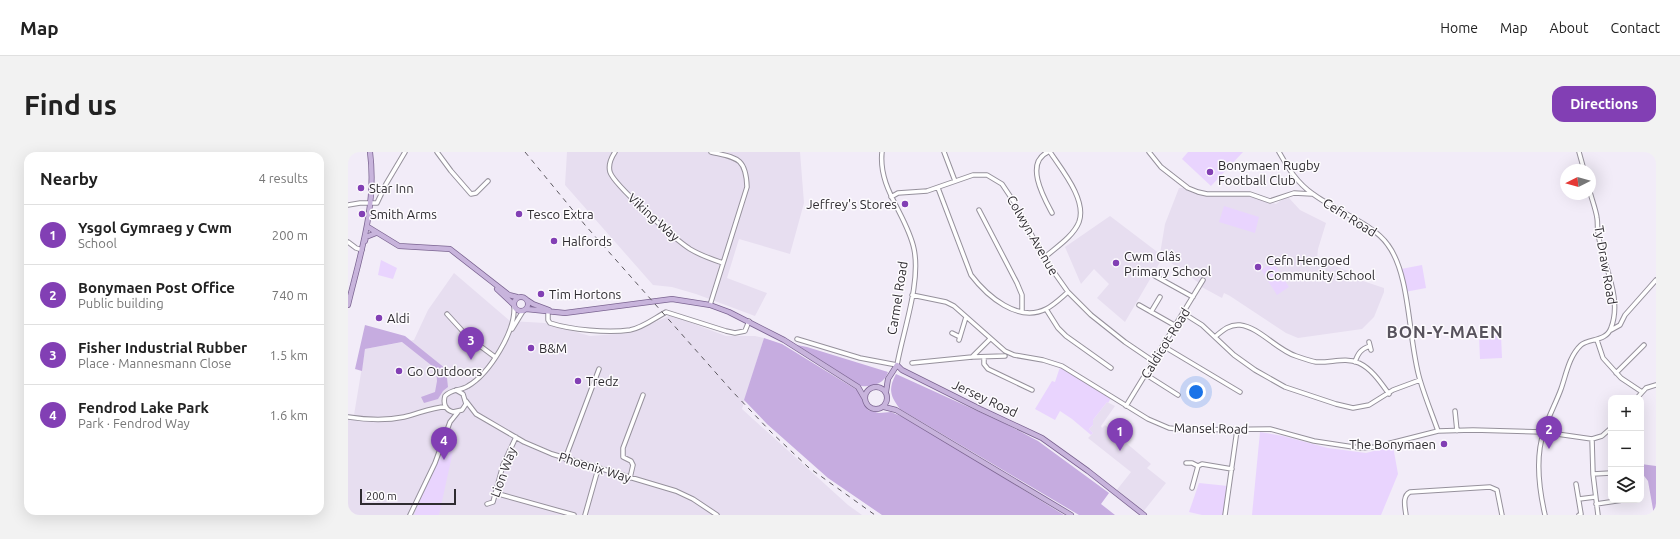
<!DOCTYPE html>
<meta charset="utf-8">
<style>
body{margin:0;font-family:Ubuntu,sans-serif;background:#f2f2f2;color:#222}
.controls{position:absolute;right:12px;bottom:12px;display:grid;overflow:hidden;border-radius:8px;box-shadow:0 4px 16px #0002}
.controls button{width:36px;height:36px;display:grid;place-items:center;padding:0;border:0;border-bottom:1px solid #e0e0e0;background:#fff;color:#222;font:20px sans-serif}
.compass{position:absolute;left:1212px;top:12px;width:36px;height:36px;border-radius:50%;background:#fff;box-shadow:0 4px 16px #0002;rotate:264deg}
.scale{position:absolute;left:12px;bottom:10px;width:96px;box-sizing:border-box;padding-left:4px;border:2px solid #2f2c31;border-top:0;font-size:11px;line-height:14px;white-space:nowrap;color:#2f2c31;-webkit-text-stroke:3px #fdfbfe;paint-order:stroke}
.you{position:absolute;left:848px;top:240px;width:14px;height:14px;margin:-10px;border:3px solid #fff;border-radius:50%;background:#1a73e8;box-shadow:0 0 0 6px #1a73e833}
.badge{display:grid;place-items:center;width:26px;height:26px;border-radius:50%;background:#823fb4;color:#fff;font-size:13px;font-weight:700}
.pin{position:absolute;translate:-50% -33px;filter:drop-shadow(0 1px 2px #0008)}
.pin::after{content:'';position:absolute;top:21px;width:14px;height:12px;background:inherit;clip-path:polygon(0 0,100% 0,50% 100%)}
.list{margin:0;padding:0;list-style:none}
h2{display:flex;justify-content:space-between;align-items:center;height:52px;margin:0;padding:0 16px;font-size:17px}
h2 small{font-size:13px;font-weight:400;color:#767676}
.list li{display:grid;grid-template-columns:26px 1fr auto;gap:12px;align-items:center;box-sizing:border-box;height:60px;padding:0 16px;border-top:1px solid #e0e0e0}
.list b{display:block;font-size:15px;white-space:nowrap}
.list p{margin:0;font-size:13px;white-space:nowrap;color:#767676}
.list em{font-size:13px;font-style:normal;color:#767676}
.icon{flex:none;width:22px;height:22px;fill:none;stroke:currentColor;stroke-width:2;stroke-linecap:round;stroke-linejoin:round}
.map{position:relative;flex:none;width:1308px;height:363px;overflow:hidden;border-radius:12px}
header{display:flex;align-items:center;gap:24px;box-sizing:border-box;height:56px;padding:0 20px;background:#fff;border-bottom:1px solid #e0e0e0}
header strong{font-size:19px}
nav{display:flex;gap:22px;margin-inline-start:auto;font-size:14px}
.intro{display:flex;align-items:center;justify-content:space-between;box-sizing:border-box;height:96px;padding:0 24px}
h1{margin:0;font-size:28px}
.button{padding:10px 18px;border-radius:12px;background:#823fb4;color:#fff;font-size:14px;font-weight:700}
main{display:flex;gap:24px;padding:0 24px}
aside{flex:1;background:#fff;border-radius:12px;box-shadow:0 4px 16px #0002}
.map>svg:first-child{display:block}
</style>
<header>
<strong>Map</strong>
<nav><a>Home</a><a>Map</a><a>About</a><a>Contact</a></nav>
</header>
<div class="intro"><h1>Find us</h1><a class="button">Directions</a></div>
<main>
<aside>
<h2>Nearby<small>4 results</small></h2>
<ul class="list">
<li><span class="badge">1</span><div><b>Ysgol Gymraeg y Cwm</b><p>School</p></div><em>200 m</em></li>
<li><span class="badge">2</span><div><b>Bonymaen Post Office</b><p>Public building</p></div><em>740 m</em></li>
<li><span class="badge">3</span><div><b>Fisher Industrial Rubber</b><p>Place · Mannesmann Close</p></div><em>1.5 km</em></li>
<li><span class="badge">4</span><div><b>Fendrod Lake Park</b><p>Park · Fendrod Way</p></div><em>1.6 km</em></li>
</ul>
</aside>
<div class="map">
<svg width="1308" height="363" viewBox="0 0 1308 363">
<rect width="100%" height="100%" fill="#f2ecf8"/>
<path fill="#e7def0" d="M219,0h233l4,51 -14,51 -51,-15 -12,39 40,15 -12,23 -59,-22 -24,-7 -19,-2 -88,-100z
M831,36h5l10,5 14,3 43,1 25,7 10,-7 3,1 11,12 26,13 -8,26 -1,10 44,17 -1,4 24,8v4l-10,25 -12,12 -64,9 -12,-5 -56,-37 -6,-3 -2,5 -24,-13 1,-2 -36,-26 -38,65 -28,-24 12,-14 -15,-15 -13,15 -16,-37 45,-31 50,38 5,-30z
M106,121l56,48 35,2 45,13 40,-3 39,-17h4l53,20h29l9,2 -22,71 106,96 14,10h-514v-101l6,1 11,-66 49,-9 14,-30z
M759,250l8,4 -14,20 1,2 3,-3 46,39 -4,4 19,15 -23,29 -27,-21 15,-19 -43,-34 5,-5 -4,-4 4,-4v-5z"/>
<path fill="#e9d4fe" d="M840,0h55l-32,34 -29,-27z
M876,54l35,11 -4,16 -36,-11z
M33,108l16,8 -4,11 -15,-4z
M925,110l16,25 -12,8 -16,-25z
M1074,113l4,23 -21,4 -4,-23z
M1153,183l1,23 -22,1 -1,-23z
M712,215l10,4 41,27 -3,5 -1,-1 -14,18v5l-4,4 4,4 -2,2 -19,-16 -12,-8 -5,9 -20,-11 17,-28 3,1z
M912,280l23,4 45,12 38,5 27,-7 5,28 -17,41h-129z
M99,286l8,4 -16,73h-25l5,-15 12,-22z
M851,331l29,3 -4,29h-22l-13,-3z"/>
<path fill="#c6ace0" d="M17,173l40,11 41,33 2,18 -5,4 -5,8 -14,4 -3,-6 14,-5 2,-11 -1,-12 -34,-27 -37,7 -3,22 -7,-2z
M416,186l18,6 75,46 11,20 11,3 12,-1 12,5 61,36 100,62h-182l-54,-37 -61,-54 -23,-24z
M449,193l10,2 81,25c-4,12 -15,15 -27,14z
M548,222l110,50 32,17 71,52 -8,11 14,11h-36l-179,-106c-10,-13 -12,-20 -4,-35z
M1293,312l15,2v49h-2l-6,-34 -7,-9z"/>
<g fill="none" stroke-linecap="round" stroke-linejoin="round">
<g stroke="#96919c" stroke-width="5.5">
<path id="minor" d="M89,0l14,19 20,23 5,-1 12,-12
M267,0c-4,6 -7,13 -5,20 4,13 66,68 80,77 10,6 21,10 33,14
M596,0l11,29
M700,0c-24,11 -4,46 4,61
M801,0l12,15 27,21 10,4 9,2h43l20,7 24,-8 18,1
M931,0c9,16 18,31 34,42 21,16 61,30 75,51 23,31 20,96 32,135 5,17 12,34 18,51
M1231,0l5,18
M590,36l33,87c16,21 47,48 75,34 8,-4 16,-12 22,-17
M543,45l7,-4 29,-2 46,-16h14l15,9 12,18 30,56 24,34 23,23 34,27 28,19
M0,53l12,-2h17l9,-19 19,-32
M631,58l38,73 5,12v17
M0,90l8,6 6,2
M696,106c11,-10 29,-21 35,-36 8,-22 -17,-52 -29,-70
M807,124l38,21
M564,143l34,7 8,4 51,45 9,4 29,5 19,6 86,53 21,9 19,2 82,-1 44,12 46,7 15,-1 63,-16 35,-1 70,2 49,7 10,-3 9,-8
M362,153l37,-118c-1,-30 -11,-29 -36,-35
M791,153l37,21
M698,157l12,19 8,8 45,32
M200,158v10l2,3c21,7 58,10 80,7 12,-2 25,-12 36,-18l60,19 9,2 10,-2 4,-10
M803,160l9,-15
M835,161l19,12 32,30 21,15 30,17 51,17 17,4 16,-3 24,-15 27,-10
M99,162l21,23 27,20
M164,177l11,-18
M1263,178l9,-5 5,-10 31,-35
M604,181l8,4
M868,184c7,-6 14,-12 24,-11 19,2 37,25 56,31 6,2 14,5 20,6 15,1 29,-5 43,1 13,6 22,20 30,31
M449,187l63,19 37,7c6,-34 24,-82 17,-116 -7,-34 -36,-60 -32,-97
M611,188l7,-23
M1249,188l6,18 18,20 21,14
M1021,190l2,8
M815,194l77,46
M624,205l18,-18
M636,205v7l4,5 44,21
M1007,210c3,-9 6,-13 15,-16
M564,211l60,-6 33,-1
M1268,221l28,-28
M797,222l33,21
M108,238l7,4 3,10 -4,6 -9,2c-8,-2 -10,-9 -8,-16 6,-7 15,-5 23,-10 21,-12 48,-55 46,-80
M1289,246l9,-10 10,-3
M118,249l10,13 48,28 28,12 124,37 17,8 24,16
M778,254l77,-126
M1107,259l2,20
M0,265c19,3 37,4 56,0 14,-3 27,-10 42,-10
M1244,287l1,35 5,41
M217,307l34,-90
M838,311h6l6,3
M1245,322l18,-1
M282,326l3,-13 -2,-4 -8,-4v-9l20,-53
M1228,332l5,30 -2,1
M844,336l6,-22 4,-2 30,5
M147,341l79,22
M1231,347l16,-2
M139,352l6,-2 10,-37 13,-28
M1248,352l27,-4
M62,363l25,-52 15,-41 8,-10
M237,363l13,-46
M877,363l12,-85
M1058,363c-1,-8 -4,-19 4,-23l80,-5 7,3 5,25
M1197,363c-6,-26 -10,-58 -1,-84 4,-14 12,-28 17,-42 5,-14 8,-33 20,-44 8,-7 25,-3 30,-17 12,-31 -9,-65 -13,-95 -1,-5 0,-10 -1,-15 -1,-8 -5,-18 -7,-26"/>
</g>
<g stroke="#7b6491" stroke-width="6">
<path id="major" d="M20,75l31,19 51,3 59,46 8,2
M17,89l1,-4 10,-4
M149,137l16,15
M166 152a7 7 0 1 1 14 0a7 7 0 1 1-14 0Z
M179,148l6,4 16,6
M0,153c12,-50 29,-100 22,-153
M178,157l39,4 107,-14 38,6 19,7 55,28 74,47 7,12
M517 246a11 11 0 1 1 22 0a11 11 0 1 1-22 0Z
M538,240l2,-13 9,-14 5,5 78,39 62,29 46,33 56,44
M536,255l12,3 175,105"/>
</g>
<use href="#minor" stroke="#fff" stroke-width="3.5"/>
<use href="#major" stroke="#c8b4dc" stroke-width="4.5"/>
<path stroke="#5c585f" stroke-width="1" stroke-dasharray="5 5" stroke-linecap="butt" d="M177,0l60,73 147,166 39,41 37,35 67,48"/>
</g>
<g fill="#823fb4" stroke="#fdfbfe" stroke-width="1.5">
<circle cx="862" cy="20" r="4"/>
<circle cx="13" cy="36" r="4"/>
<circle cx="557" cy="52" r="4"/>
<circle cx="14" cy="62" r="4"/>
<circle cx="171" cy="62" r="4"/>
<circle cx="206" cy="89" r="4"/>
<circle cx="768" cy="111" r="4"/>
<circle cx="910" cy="115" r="4"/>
<circle cx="193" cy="142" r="4"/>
<circle cx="31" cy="166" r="4"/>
<circle cx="183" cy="196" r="4"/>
<circle cx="51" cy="219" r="4"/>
<circle cx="230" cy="229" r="4"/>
<circle cx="1096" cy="292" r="4"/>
</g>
<g text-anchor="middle" stroke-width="3" stroke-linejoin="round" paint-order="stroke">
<g font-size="13" fill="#2f2c31" stroke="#fdfbfe" text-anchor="start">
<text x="870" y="18">Bonymaen Rugby<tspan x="870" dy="15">Football Club</tspan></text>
<text x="21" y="41">Star Inn</text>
<text x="549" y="57" text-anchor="end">Jeffrey's Stores</text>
<text x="22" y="67">Smith Arms</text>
<text x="179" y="67">Tesco Extra</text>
<text x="214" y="94">Halfords</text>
<text x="776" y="109">Cwm Glâs<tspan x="776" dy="15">Primary School</tspan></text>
<text x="918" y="113">Cefn Hengoed<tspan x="918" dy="15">Community School</tspan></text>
<text x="201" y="147">Tim Hortons</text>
<text x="39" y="171">Aldi</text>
<text x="191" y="201">B&amp;M</text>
<text x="59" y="224">Go Outdoors</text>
<text x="238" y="234">Tredz</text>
<text x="1088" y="297" text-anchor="end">The Bonymaen</text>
</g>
<g font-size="13" fill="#2f2c31" stroke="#fdfbfe">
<text transform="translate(306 65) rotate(42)" y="5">Viking Way</text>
<text transform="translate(1002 65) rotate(32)" y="5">Cefn Road</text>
<text transform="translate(685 83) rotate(60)" y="5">Colwyn Avenue</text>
<text transform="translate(1258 113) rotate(80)" y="5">Ty Draw Road</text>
<text transform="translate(549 146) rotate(-81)" y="5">Carmel Road</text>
<text transform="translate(817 191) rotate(-58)" y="5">Caldicot Road</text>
<text transform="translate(637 246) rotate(25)" y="5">Jersey Road</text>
<text transform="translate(863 276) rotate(1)" y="5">Mansel Road</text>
<text transform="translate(247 315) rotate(17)" y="5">Phoenix Way</text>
<text transform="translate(155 320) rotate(-70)" y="5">Lion Way</text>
</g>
<g font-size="17" font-weight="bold" letter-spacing="1" fill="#58535d" stroke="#fdfbfe">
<text x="1097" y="186">BON-Y-MAEN</text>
</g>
</g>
</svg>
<div class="controls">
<button>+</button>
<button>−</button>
<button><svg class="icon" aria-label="layers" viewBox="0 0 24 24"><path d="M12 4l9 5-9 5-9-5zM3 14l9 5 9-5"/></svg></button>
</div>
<svg class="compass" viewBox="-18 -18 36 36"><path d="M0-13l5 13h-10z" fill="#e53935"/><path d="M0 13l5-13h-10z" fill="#767676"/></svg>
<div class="scale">200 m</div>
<div class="you"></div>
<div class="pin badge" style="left:772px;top:299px">1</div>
<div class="pin badge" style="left:1201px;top:297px">2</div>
<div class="pin badge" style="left:123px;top:208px">3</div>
<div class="pin badge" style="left:96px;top:308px">4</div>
</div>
</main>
